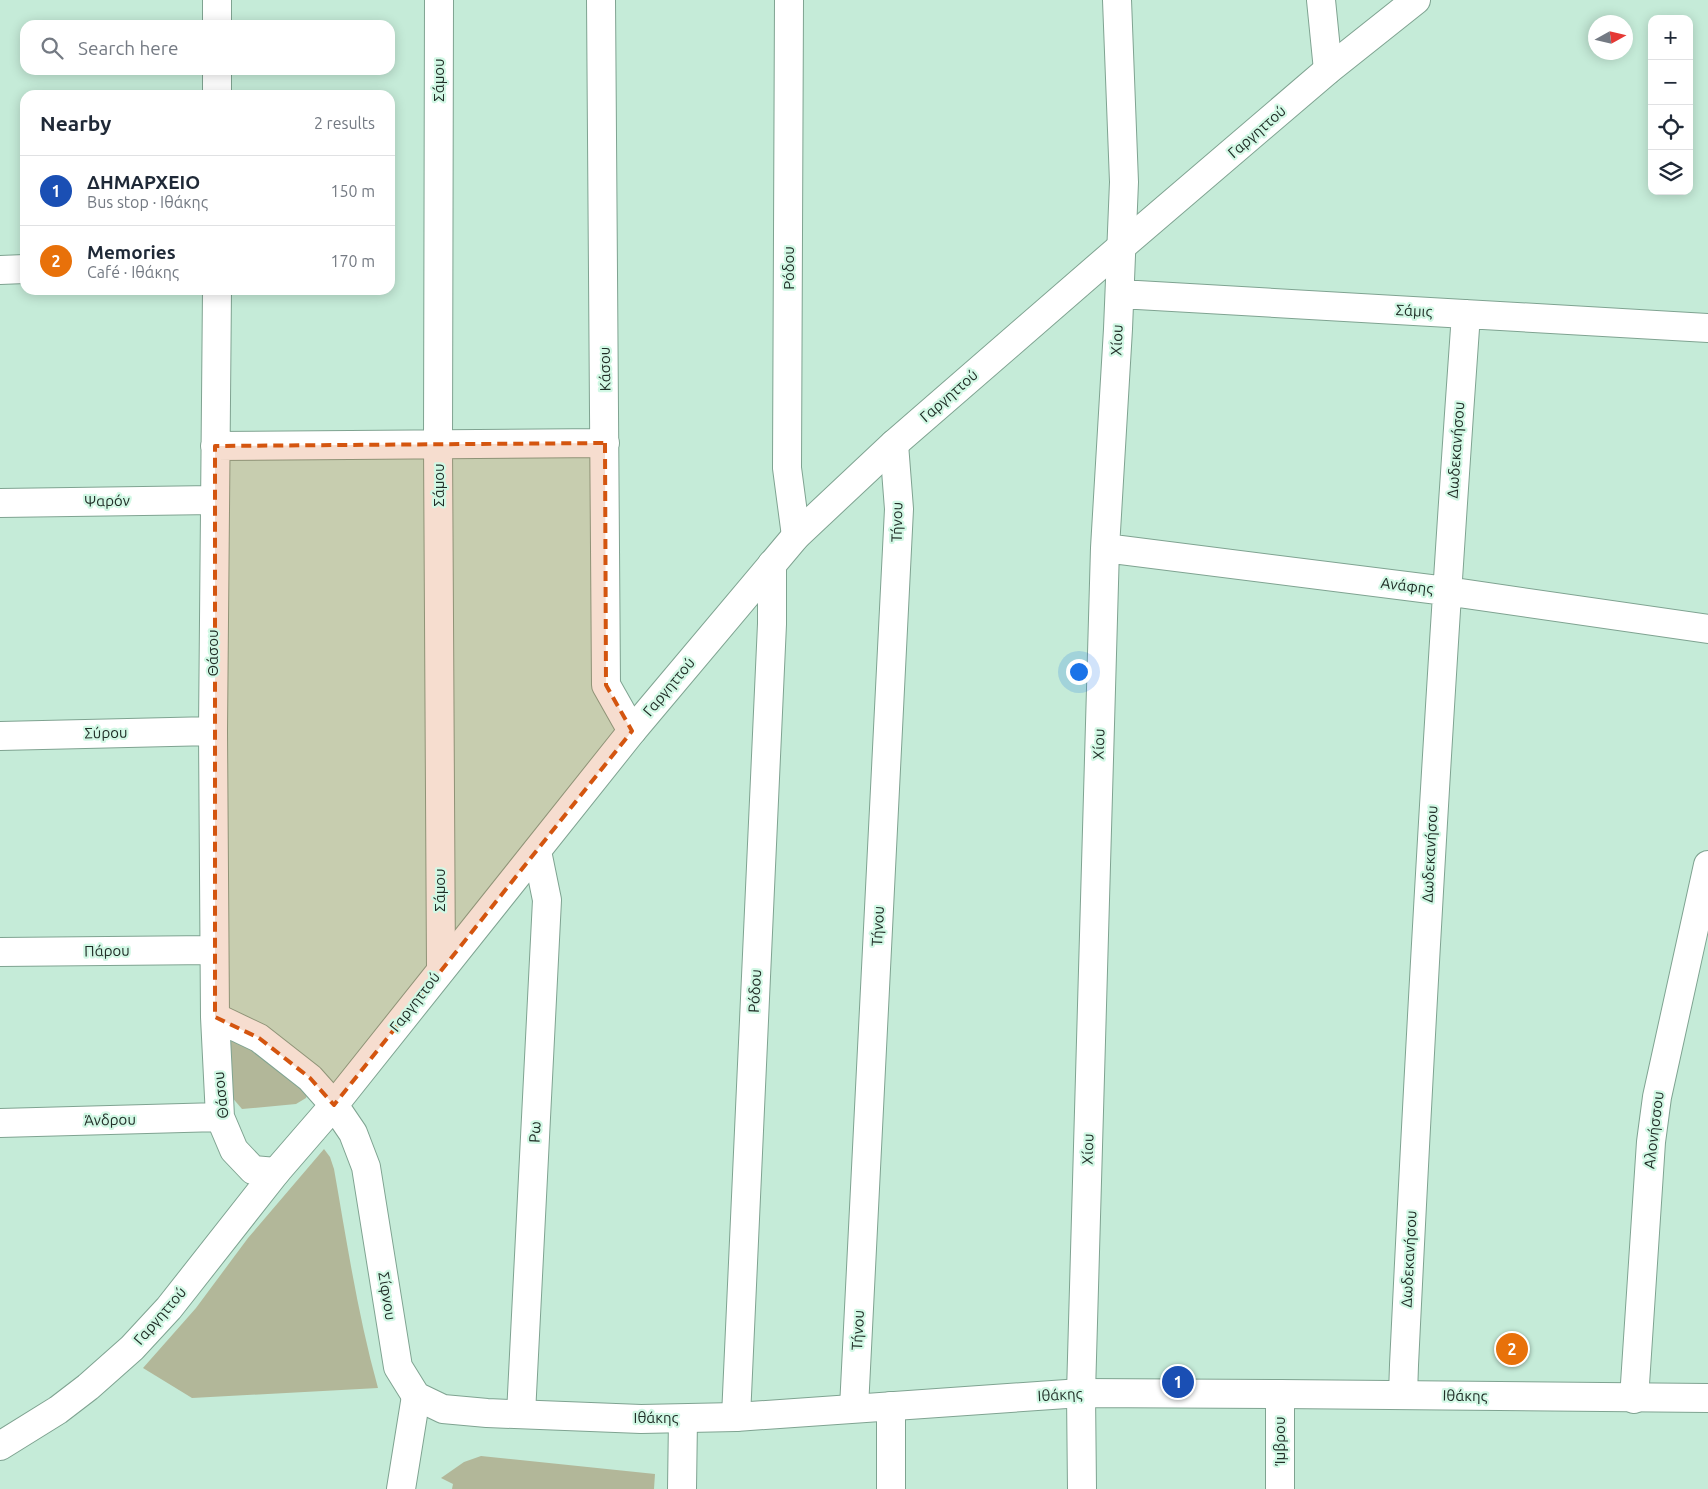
<!DOCTYPE html>
<meta charset="utf-8">
<style>
body{margin:0;font-family:Ubuntu,sans-serif;background:#f2f2f3;color:#1f2937}
.controls{position:absolute;right:15px;top:15px;display:grid;overflow:hidden;border-radius:10px;box-shadow:0 2px 12px #0003}
.controls button{width:45px;height:45px;display:grid;place-items:center;padding:0;border:0;border-bottom:1px solid #e0e1e3;background:#fff;color:#1f2937;font:25px sans-serif}
.compass{position:absolute;left:1588px;top:15px;width:45px;height:45px;border-radius:50%;background:#fff;box-shadow:0 2px 12px #0003;rotate:82deg}
.you{position:absolute;left:1078px;top:671px;width:18px;height:18px;margin:-12px;border:4px solid #fff;border-radius:50%;background:#1a73e8;box-shadow:0 0 0 8px #1a73e833}
.badge{display:grid;place-items:center;width:32px;height:32px;border-radius:50%;background:#111827;color:#fff;font-size:16px;font-weight:700}
.pin{position:absolute;translate:-50% -50%;border:2px solid #fff;box-shadow:0 1px 5px #0006}
.list{margin:0;padding:0;list-style:none}
h2{display:flex;justify-content:space-between;align-items:center;height:65px;margin:0;padding:0 20px;font-size:21px}
h2 small{font-size:16px;font-weight:400;color:#747a83}
.list li{display:grid;grid-template-columns:32px 1fr auto;gap:15px;align-items:center;box-sizing:border-box;height:70px;padding:0 20px;border-top:1px solid #e0e1e3}
.list b{display:block;font-size:19px;white-space:nowrap}
.list p{margin:0;font-size:16px;white-space:nowrap;color:#747a83}
.list em{font-size:16px;font-style:normal;color:#747a83}
.icon{flex:none;width:28px;height:28px;fill:none;stroke:currentColor;stroke-width:2;stroke-linecap:round;stroke-linejoin:round}
.map{position:relative;flex:none;width:1708px;height:1489px;overflow:hidden}
.search{position:absolute;background:#fff;box-shadow:0 2px 12px #0003;left:20px;top:20px;width:375px;height:55px;display:flex;align-items:center;gap:12px;box-sizing:border-box;padding:0 18px;border-radius:15px;color:#747a83;font-size:19px}
.panel{position:absolute;background:#fff;box-shadow:0 2px 12px #0003;left:20px;top:90px;width:375px;height:205px;border-radius:15px}
.map>svg:first-child{display:block}
</style>
<div class="map">
<svg width="1708" height="1489" viewBox="0 0 1708 1489">
<rect width="100%" height="100%" fill="#c5ebd8"/>
<path fill="#b2b799" d="M233,1038h7l69,52 -3,8 -10,6 -54,5 -12,-14v-51z
M324,1149l6,8 4,12c13,74 24,147 44,219l-186,10 -49,-30 53,-60 52,-70z
M481,1456l174,18 -1,15h-202l1,-5 -12,-6 23,-16z"/>
<g fill="none" stroke-linecap="round" stroke-linejoin="round">
<g stroke="#7fa391" stroke-width="30">
<path id="minor" d="M439,0l-1,444 3,526
M601,0l5,685 26,46
M789,0l-2,468 9,68
M1321,0l7,70
M217,25v-25
M217,95v-25
M0,270l25,-1
M217,290l-4,441 2,286 5,100 14,33 19,20 23,2
M1120,294l588,34
M215,446l390,-3
M0,503l214,-3
M1105,548l341,43 262,38
M0,736l213,-5
M0,952l214,-2
M215,1017l44,21 51,40 24,27
M0,1123l220,-6
M1280,1394v95
M1403,1395l1,-30c17,-351 37,-701 62,-1051
M1634,1399l17,-257 6,-45 51,-232
M891,1406v83
M854,1408l45,-899 -5,-65
M521,1414l26,-514 -10,-49
M736,1417l36,-793v-60
M401,1489l15,-93
M682,1489l1,-70
M1082,1489l-1,-96 24,-845 13,-219 6,-147 -7,-182"/>
</g>
<g stroke="#7fa391" stroke-width="30">
<path id="tertiary" d="M334,1105l19,28 13,34 32,200 18,29 27,13 44,4 154,6 95,-2 345,-24 199,1 428,4
M0,1446l58,-36 30,-23 44,-39 37,-40 107,-136 58,-67 298,-374 164,-195 98,-92 227,-197 207,-177 88,-70"/>
</g>
<use href="#minor" stroke="#fff" stroke-width="28"/>
<use href="#tertiary" stroke="#fff" stroke-width="28"/>
</g>
<path fill="#d4550f" fill-opacity="0.2" stroke="#d4550f" stroke-width="4" stroke-dasharray="10 6" stroke-linejoin="round" d="M605,443l1,242 26,46 -298,374 -24,-27 -51,-40 -44,-21v-571z"/>
<g text-anchor="middle" stroke-width="4.5" stroke-linejoin="round" paint-order="stroke">
<g font-size="15" fill="#202e27" stroke="#d2f8e5">
<text transform="translate(439 80) rotate(-90)" y="5">Σάμου</text>
<text transform="translate(1257 132) rotate(-41)" y="5">Γαργηττού</text>
<text transform="translate(789 268) rotate(-90)" y="5">Ρόδου</text>
<text transform="translate(1414 311) rotate(3)" y="5">Σάμις</text>
<text transform="translate(1117 340) rotate(-87)" y="5">Χίου</text>
<text transform="translate(605 369) rotate(-91)" y="5">Κάσου</text>
<text transform="translate(949 396) rotate(-41)" y="5">Γαργηττού</text>
<text transform="translate(1456 450) rotate(-86)" y="5">Δωδεκανήσου</text>
<text transform="translate(439 485) rotate(-90)" y="5">Σάμου</text>
<text transform="translate(107 501) rotate(-1)" y="5">Ψαρόν</text>
<text transform="translate(897 522) rotate(-89)" y="5">Τήνου</text>
<text transform="translate(1407 586) rotate(7)" y="5">Ανάφης</text>
<text transform="translate(213 653) rotate(-90)" y="5">Θάσου</text>
<text transform="translate(669 687) rotate(-50)" y="5">Γαργηττού</text>
<text transform="translate(106 733) rotate(-1)" y="5">Σύρου</text>
<text transform="translate(1099 744) rotate(-88)" y="5">Χίου</text>
<text transform="translate(1430 854) rotate(-87)" y="5">Δωδεκανήσου</text>
<text transform="translate(440 890) rotate(-90)" y="5">Σάμου</text>
<text transform="translate(878 926) rotate(-87)" y="5">Τήνου</text>
<text transform="translate(107 951) rotate(-1)" y="5">Πάρου</text>
<text transform="translate(755 991) rotate(-87)" y="5">Ρόδου</text>
<text transform="translate(415 1002) rotate(-52)" y="5">Γαργηττού</text>
<text transform="translate(221 1095) rotate(-96)" y="5">Θάσου</text>
<text transform="translate(110 1120) rotate(-1)" y="5">Άνδρου</text>
<text transform="translate(1654 1130) rotate(-83)" y="5">Αλονήσσου</text>
<text transform="translate(535 1132) rotate(-87)" y="5">Ρω</text>
<text transform="translate(1088 1149) rotate(-88)" y="5">Χίου</text>
<text transform="translate(1409 1259) rotate(-87)" y="5">Δωδεκανήσου</text>
<text transform="translate(387 1296) rotate(81)" y="5">Σίφνου</text>
<text transform="translate(160 1316) rotate(-49)" y="5">Γαργηττού</text>
<text transform="translate(858 1330) rotate(-87)" y="5">Τήνου</text>
<text transform="translate(1060 1395) rotate(-3)" y="5">Ιθάκης</text>
<text transform="translate(1465 1396) rotate(1)" y="5">Ιθάκης</text>
<text x="656" y="1423">Ιθάκης</text>
<text transform="translate(1280 1441) rotate(-90)" y="5">Ίμβρου</text>
</g>
</g>
</svg>
<div class="controls">
<button>+</button>
<button>−</button>
<button><svg class="icon" aria-label="locate" viewBox="0 0 24 24"><circle cx="12" cy="12" r="6"/><path d="M12 2v4M12 18v4M2 12h4M18 12h4"/></svg></button>
<button><svg class="icon" aria-label="layers" viewBox="0 0 24 24"><path d="M12 4l9 5-9 5-9-5zM3 14l9 5 9-5"/></svg></button>
</div>
<svg class="compass" viewBox="-18 -18 36 36"><path d="M0-13l5 13h-10z" fill="#e53935"/><path d="M0 13l5-13h-10z" fill="#747a83"/></svg>
<div class="you"></div>
<div class="pin badge" style="left:1178px;top:1382px;background:#1a4fb4">1</div>
<div class="pin badge" style="left:1512px;top:1349px;background:#e8710a">2</div>
<div class="search"><svg class="icon" aria-label="search" viewBox="0 0 24 24"><circle cx="10" cy="10" r="6"/><path d="M15 15l6 6"/></svg>Search here</div>
<section class="panel">
<h2>Nearby<small>2 results</small></h2>
<ul class="list">
<li><span class="badge" style="background:#1a4fb4">1</span><div><b>ΔΗΜΑΡΧΕΙΟ</b><p>Bus stop · Ιθάκης</p></div><em>150 m</em></li>
<li><span class="badge" style="background:#e8710a">2</span><div><b>Memories</b><p>Café · Ιθάκης</p></div><em>170 m</em></li>
</ul>
</section>
</div>
